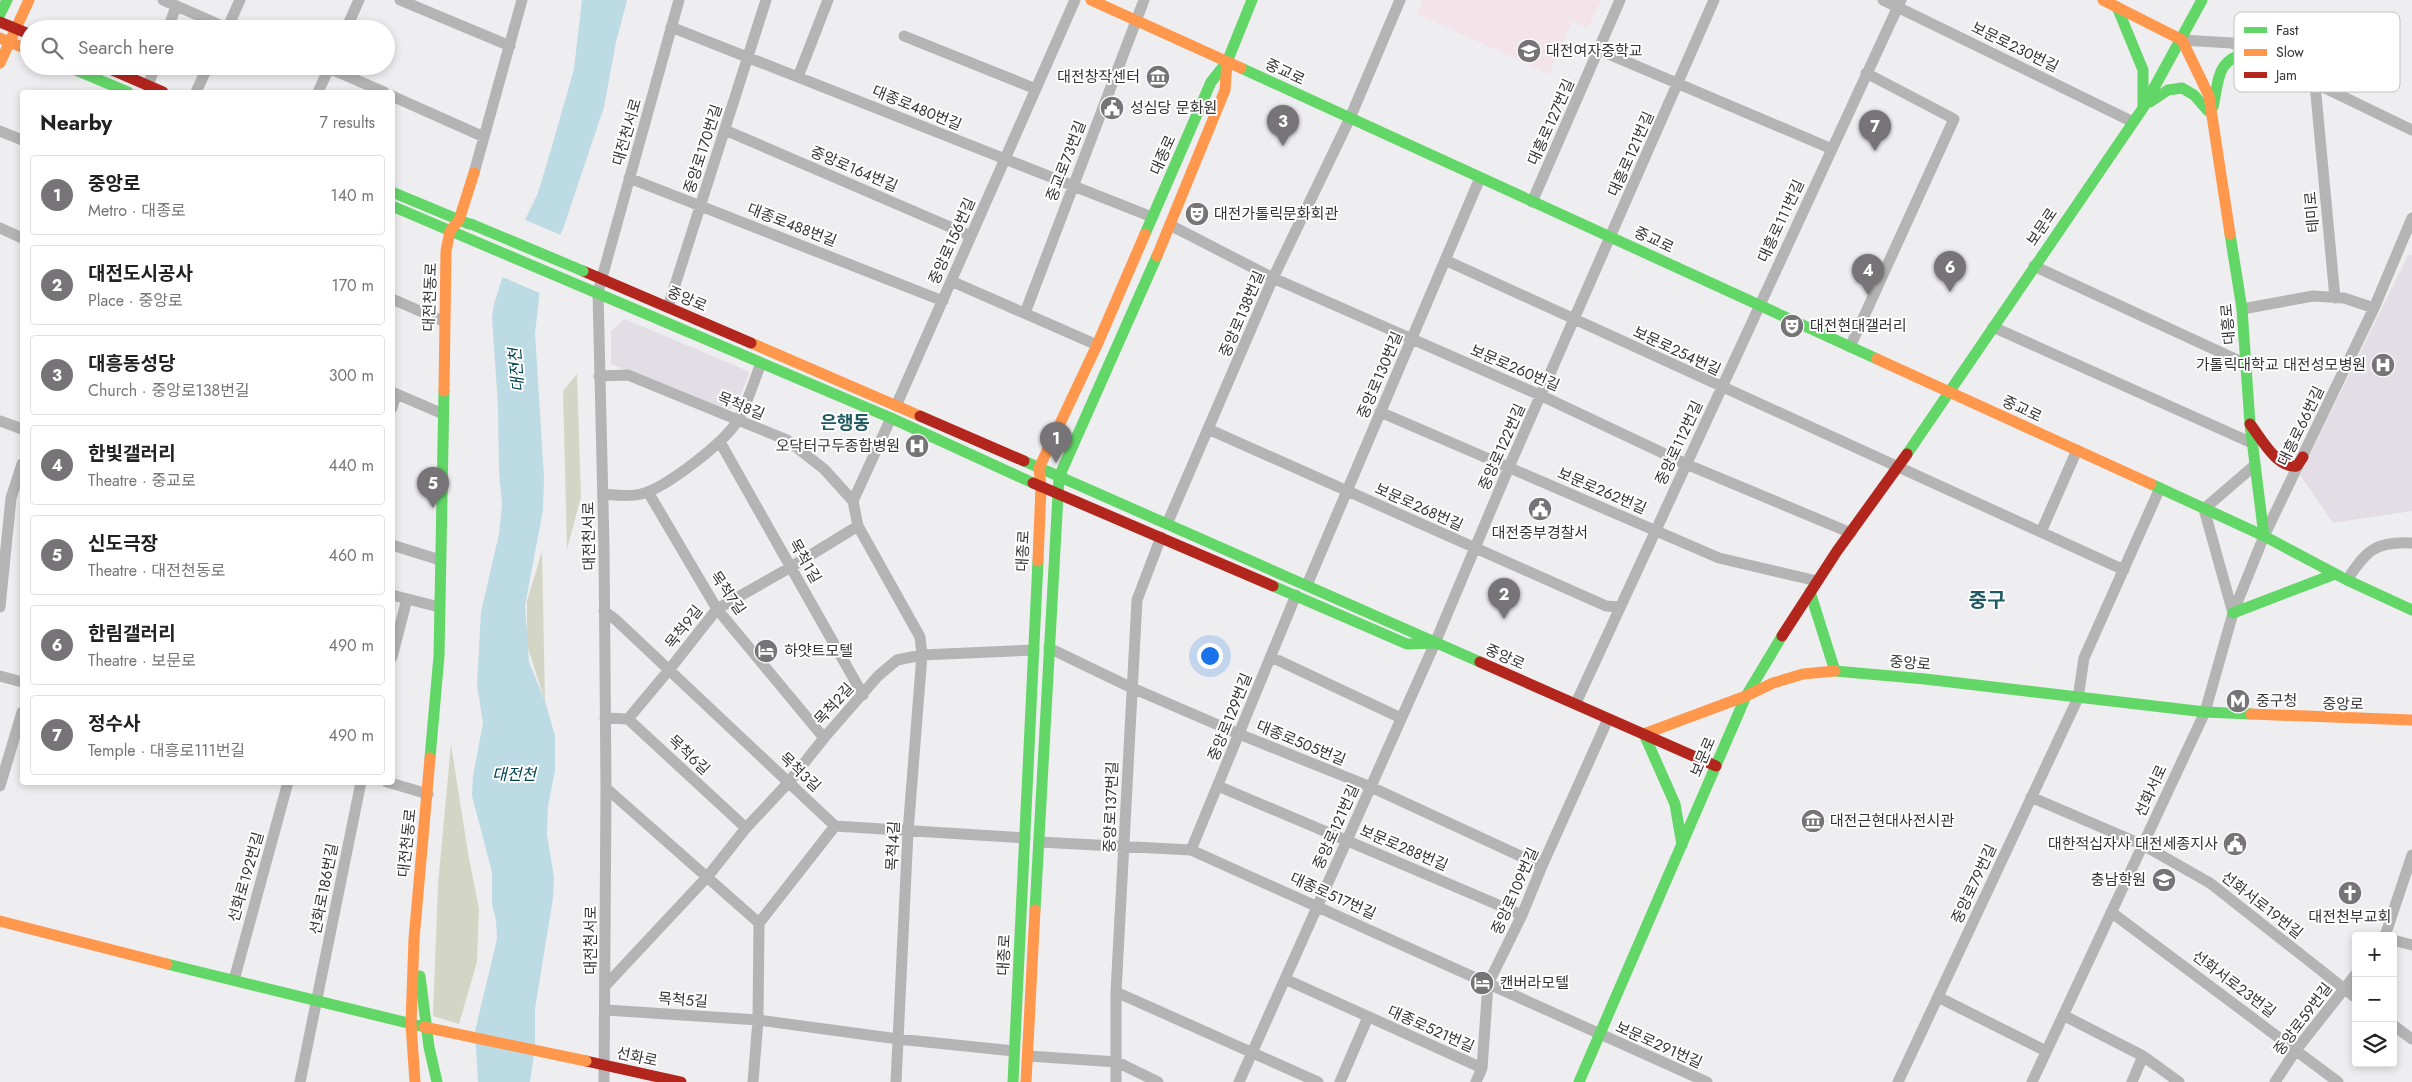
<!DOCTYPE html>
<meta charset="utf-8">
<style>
body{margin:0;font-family:Jost,"Noto Sans KR",sans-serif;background:#f6f6f6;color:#222}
.controls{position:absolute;right:15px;bottom:15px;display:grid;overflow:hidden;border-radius:5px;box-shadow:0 2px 8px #0003}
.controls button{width:45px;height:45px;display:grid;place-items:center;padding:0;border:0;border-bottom:1px solid #e0e0e0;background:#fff;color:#222;font:25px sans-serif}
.you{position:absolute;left:1209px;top:655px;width:18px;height:18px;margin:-12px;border:4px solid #fff;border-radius:50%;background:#1a73e8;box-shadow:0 0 0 8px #1a73e833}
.badge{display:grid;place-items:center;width:32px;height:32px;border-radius:50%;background:#767476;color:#fff;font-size:16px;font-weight:700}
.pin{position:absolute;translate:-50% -41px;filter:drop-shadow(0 1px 2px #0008)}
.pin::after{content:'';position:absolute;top:26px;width:18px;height:15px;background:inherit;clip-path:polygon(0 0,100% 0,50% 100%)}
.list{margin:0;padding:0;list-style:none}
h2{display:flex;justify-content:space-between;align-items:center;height:65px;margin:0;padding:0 20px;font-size:21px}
h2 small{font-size:16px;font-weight:400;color:#767676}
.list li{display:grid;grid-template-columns:32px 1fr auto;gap:15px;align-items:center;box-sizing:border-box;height:80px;margin:0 10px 10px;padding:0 10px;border:1px solid #e0e0e0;border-radius:5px}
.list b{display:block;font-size:19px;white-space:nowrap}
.list p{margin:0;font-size:16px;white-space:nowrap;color:#767676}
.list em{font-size:16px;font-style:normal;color:#767676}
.icon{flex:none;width:28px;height:28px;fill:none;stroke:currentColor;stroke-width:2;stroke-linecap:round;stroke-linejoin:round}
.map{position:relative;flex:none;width:2412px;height:1082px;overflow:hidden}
.search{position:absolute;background:#fff;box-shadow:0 2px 8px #0003;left:20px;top:20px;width:375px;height:55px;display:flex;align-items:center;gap:12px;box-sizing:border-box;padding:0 18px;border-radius:28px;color:#767676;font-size:19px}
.panel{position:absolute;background:#fff;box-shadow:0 2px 8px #0003;left:20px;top:90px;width:375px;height:695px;border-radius:5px}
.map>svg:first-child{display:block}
</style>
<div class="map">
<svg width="2412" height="1082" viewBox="0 0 2412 1082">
<rect width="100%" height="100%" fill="#eeedef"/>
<path fill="#e3dee5" d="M2408,255h4v256l-79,12 -33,-48z
M625,319l125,53 -14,34 -12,6 -113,-48v-33z"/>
<path fill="#f2e4e8" d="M1423,0h178l-13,28 -16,-7 -23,53 -132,-60z"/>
<path fill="#d4d6c5" d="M577,374l4,123 -14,52 -4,-158z
M542,551l3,150 -18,-56v-44z
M451,744l17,109 11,55 -2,54 -18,62 -26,-8 5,-132z"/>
<path fill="#bcdbe4" d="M582,0h45l-11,42 -12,65 -40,119 -23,55 -6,52 9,145 -1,32 -18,96 4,56 16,39 10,35v35l-7,35 -1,29 7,42 -1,21 -18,111v38l-5,35h-52l-3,-51 22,-92 -1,-19 -4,-16v-32l-20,-76 1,-20 10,-53 -6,-38 4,-73 18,-78 3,-30 -3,-32 -1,-65 -6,-90 2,-13 18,-57 26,-54 14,-47 22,-77z"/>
<path fill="#eeedef" d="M523,219l40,17 -19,46 -2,12 -42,-18 10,-30z"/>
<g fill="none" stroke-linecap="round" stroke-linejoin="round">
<path stroke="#b4b4b4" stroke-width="11" d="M163,0l66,29
M400,0l110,46
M1883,0l250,122
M671,27l481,190
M168,29l8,-23
M227,29l13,-29
M346,29l13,-29
M904,36l132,53
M2182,40l50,3 180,87
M1599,50l233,99
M324,66l60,26
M798,77l30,-77
M2315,84l20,214
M148,86l7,-20
M196,92l12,-26
M318,92l12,-26
M392,96l92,41
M725,130l246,106
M0,131l22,9
M474,173l48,-173
M629,178l314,123
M1532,202l88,-202
M1170,225l103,53 269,118 144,68 165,69
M0,228l22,10
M1445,260l679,310
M2034,266l212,98
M951,281l146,64
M392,299l51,22
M668,307l98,-307
M2242,309l71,-13 31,2 30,10
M1025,313l119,-313
M1993,327l259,116
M1850,347l104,-228 -88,-46
M599,376l29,-1 159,65 37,29 29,32
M392,392l51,22
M896,406l179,-406
M392,408l4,-14
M1380,412l339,146 98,23
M891,418l-38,83 5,25 62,111 2,18 -14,177 -12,250
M0,421l22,8
M1208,429l398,177 14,1
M720,442l143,253
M648,492l69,117 107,129
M603,494c12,1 27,3 38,0 25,-6 84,-52 97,-74 10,-18 16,-39 23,-57
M1167,524l106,-246 77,-160 50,-118
M2041,532l36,-82
M392,545l48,15
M2347,580c19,-29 28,-39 65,-37
M1307,585l173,-407
M392,595l47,12
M0,607l11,-109 11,-34
M604,611l12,9 219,206 190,12
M2233,613l-29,-104 51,-44
M1049,648l81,39 109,47 132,53 171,79
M392,657l15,-58
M1271,657l130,61
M0,676l22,6
M1576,703l325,-703
M605,718l23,1 118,109
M628,719l41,-49 48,-61 74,-42 67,-41
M387,782l41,12
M0,786l22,-74
M1218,786l304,129
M606,788l153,135
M2031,797l112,48 67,38 146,115
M1039,842l152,8 516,232
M1191,850l105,-255
M2111,912l227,170
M2385,936l27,-81
M2393,940l19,5
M1285,979l197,89
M234,980l54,-198
M606,985l102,-109 38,-48 43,-46 35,-44 54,-62 19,-16 25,-5 112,-5
M1116,992l202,90
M1938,997l108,54
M606,1010l152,10 140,19 116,12
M2063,1015l80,41 36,26
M2393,1025l19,14
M1028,1056l89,6 41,20
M300,1082l61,-300
M604,1082l2,-294 -2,-241 -6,-255 81,-292
M753,1082l5,-62 1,-97 76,-97
M1116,1082v-90l21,-392 24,-63
M1239,1082l196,-439 74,-176 205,-467
M1340,1082l28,-65
M1476,1082l6,-14 6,-84 34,-69 20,-49 66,-147
M1898,1082l180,-384 6,-40 76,-170
M2032,1082l173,-370 28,-99 31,-77 110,-228 38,-90
M2132,1082l11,-26
M2275,1082l21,-32 60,-76"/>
<path stroke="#63d668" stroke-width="11" d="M2117,7l26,63v36
M0,14l7,-14
M66,66l62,26
M1241,68l636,291
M2150,102l18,-12 14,-2 12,7 14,16
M2213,107c7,-31 2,-45 36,-56
M392,192l77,32
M392,206l499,212 142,65
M1145,234l66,-152 16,-20 25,-62
M2230,234l12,75 8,115 14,112
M1907,454l236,-346 59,-108
M1024,461l456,201
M2151,484l113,52 83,44 65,30
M1273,586l134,58 28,-1
M1810,592l25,79
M2233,613l102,-39
M1835,671l90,8 280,33 46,2
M1644,734l31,70 7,41
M430,758l9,-102 5,-265
M1035,910l24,-433 98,-221
M167,964l253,62
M420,976l9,71 8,35
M1013,1082l25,-521
M1579,1082l167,-386 36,-60"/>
<path stroke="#ff974d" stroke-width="11" d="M1091,0l150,68
M2103,0l79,40 27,56 21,138
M0,38l29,12
M0,63l29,-63
M1157,256l68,-166 2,-28
M751,343l169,73
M1877,359l274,125
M444,391l2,-140 4,-20 9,-11 15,-47
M1038,561l3,-74 -2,-19 58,-123 48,-111
M2251,714l161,6
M1644,734l102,-38 27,-13 30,-9 32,-3
M0,921l167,43
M415,1082l-4,-58 3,-85 16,-181
M1026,1082l9,-172"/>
<path stroke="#b3261e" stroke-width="11" d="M0,22l29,12
M103,66l60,26
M583,271l168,72
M920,416l104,45
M2250,424c11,14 27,45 47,42l6,-9
M1033,483l240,103
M1782,636l55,-85 70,-97
M1480,662l236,104
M586,1061l95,21"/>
<path stroke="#63d668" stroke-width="11" d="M471,224l112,47"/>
<path stroke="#ff974d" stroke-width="11" d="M424,1027l162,34"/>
</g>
<defs>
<g id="school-disc" transform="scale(1.25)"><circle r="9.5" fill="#767476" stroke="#fff"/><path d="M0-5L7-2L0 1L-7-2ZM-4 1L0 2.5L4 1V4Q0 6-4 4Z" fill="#fff"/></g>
<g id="museum-disc" transform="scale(1.25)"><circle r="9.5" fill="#767476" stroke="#fff"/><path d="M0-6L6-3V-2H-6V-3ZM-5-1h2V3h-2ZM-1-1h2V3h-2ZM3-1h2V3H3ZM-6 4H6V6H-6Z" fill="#fff"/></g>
<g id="civic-disc" transform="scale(1.25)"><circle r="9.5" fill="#767476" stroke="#fff"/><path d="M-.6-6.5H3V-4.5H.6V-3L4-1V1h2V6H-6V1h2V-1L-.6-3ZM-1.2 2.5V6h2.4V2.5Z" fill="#fff"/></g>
<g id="theatre-disc" transform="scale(1.25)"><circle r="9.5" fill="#767476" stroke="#fff"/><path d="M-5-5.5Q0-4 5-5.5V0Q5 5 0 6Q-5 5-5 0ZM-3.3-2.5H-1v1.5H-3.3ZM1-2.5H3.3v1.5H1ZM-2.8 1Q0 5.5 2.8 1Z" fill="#fff"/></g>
<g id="hospital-disc" transform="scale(1.25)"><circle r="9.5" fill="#767476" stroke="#fff"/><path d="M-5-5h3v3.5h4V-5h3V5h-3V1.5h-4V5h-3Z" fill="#fff"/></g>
<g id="hotel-disc" transform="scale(1.25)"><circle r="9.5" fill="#767476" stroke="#fff"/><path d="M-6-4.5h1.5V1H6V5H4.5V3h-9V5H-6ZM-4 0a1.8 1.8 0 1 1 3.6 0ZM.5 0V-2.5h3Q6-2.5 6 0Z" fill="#fff"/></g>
<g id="metro-disc" transform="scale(1.25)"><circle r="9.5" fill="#767476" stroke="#fff"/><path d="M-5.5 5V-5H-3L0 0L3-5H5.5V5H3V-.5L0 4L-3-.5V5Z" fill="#fff"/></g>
<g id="church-disc" transform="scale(1.25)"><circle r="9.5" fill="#767476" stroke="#fff"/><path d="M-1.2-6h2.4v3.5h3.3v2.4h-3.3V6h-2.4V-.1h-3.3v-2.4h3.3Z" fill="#fff"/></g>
</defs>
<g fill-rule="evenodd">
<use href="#school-disc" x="1529" y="51"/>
<use href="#museum-disc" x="1158" y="77"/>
<use href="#civic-disc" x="1112" y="108"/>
<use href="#theatre-disc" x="1197" y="214"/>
<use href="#theatre-disc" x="1792" y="326"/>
<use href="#hospital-disc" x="2383" y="365"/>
<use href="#hospital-disc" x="917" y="446"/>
<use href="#civic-disc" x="1540" y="509"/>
<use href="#hotel-disc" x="766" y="651"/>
<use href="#metro-disc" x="2238" y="701"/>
<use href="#museum-disc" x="1813" y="821"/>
<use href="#civic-disc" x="2235" y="844"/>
<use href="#school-disc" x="2164" y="880"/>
<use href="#church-disc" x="2350" y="893"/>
<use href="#hotel-disc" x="1482" y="983"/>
</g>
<g text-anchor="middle" stroke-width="4" stroke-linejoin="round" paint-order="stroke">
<g font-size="15" fill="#353335" stroke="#fff">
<text transform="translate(2015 47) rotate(26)" y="5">보문로230번길</text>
<text transform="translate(1285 72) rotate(25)" y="5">중교로</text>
<text transform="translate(917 108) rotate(22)" y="5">대종로480번길</text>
<text transform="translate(1551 122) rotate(-66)" y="5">대흥로127번길</text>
<text transform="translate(627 132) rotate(-74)" y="5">대전천서로</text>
<text transform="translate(703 149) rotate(-72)" y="5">중앙로170번길</text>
<text transform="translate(1631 154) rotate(-66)" y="5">대흥로121번길</text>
<text transform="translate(1163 155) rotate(-66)" y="5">대종로</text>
<text transform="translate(1066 161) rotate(-69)" y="5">중교로73번길</text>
<text transform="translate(854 169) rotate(23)" y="5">중앙로164번길</text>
<text transform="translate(2312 212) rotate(-95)" y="5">테미로</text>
<text transform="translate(1781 221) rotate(-65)" y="5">대흥로111번길</text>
<text transform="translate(792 225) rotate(21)" y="5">대종로488번길</text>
<text transform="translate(2042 227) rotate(-56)" y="5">보문로</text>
<text transform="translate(1654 240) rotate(25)" y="5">중교로</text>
<text transform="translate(952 241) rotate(-66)" y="5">중앙로156번길</text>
<text transform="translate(430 297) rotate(-88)" y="5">대전천동로</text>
<text transform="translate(687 299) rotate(23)" y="5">중앙로</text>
<text transform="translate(1242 314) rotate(-67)" y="5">중앙로138번길</text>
<text transform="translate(2228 324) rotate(-95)" y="5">대흥로</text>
<text transform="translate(1677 351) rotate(25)" y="5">보문로254번길</text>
<text transform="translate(1515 368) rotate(23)" y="5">보문로260번길</text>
<text transform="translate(1380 375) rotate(-67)" y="5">중앙로130번길</text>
<text transform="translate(741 406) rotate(22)" y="5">목척8길</text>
<text transform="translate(2022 409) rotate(25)" y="5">중교로</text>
<text transform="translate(2301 426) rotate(-64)" y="5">대흥로66번길</text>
<text transform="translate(1679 443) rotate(-65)" y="5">중앙로112번길</text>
<text transform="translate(1502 447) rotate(-66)" y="5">중앙로122번길</text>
<text transform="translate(1602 491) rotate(23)" y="5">보문로262번길</text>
<text transform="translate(1419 507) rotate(24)" y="5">보문로268번길</text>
<text transform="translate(589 536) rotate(-91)" y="5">대전천서로</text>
<text transform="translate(1023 551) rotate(-87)" y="5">대종로</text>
<text transform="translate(805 561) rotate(60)" y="5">목척1길</text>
<text transform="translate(728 593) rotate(55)" y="5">목척7길</text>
<text transform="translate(684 627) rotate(-52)" y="5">목척9길</text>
<text transform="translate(1505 657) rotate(24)" y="5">중앙로</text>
<text transform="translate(1910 663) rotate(5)" y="5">중앙로</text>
<text transform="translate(834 704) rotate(-48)" y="5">목척2길</text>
<text transform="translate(2343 704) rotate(1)" y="5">중앙로</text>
<text transform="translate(1230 717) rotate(-68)" y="5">중앙로129번길</text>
<text transform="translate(1301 743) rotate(22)" y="5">대종로505번길</text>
<text transform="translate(689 755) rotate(43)" y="5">목척6길</text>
<text transform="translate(1703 757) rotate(-67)" y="5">보문로</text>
<text transform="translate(800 772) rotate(43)" y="5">목척3길</text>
<text transform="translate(2151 791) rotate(-65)" y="5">선화서로</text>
<text transform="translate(1111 807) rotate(-88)" y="5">중앙로137번길</text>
<text transform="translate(1336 827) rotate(-66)" y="5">중앙로121번길</text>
<text transform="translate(407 843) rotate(-84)" y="5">대전천동로</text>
<text transform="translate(893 846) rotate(-87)" y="5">목척4길</text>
<text transform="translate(1404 848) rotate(23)" y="5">보문로288번길</text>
<text transform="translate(246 877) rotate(-74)" y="5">선화로192번길</text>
<text transform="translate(1974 884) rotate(-65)" y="5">중앙로79번길</text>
<text transform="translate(324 889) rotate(-79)" y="5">선화로186번길</text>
<text transform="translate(1515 891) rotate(-66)" y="5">중앙로109번길</text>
<text transform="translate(1333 896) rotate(24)" y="5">대종로517번길</text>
<text transform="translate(2262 905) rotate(38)" y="5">선화서로19번길</text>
<text transform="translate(591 940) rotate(-90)" y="5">대전천서로</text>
<text transform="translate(1004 955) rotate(-87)" y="5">대종로</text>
<text transform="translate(2234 984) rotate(37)" y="5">선화서로23번길</text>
<text transform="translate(683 1000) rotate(4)" y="5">목척5길</text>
<text transform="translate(2303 1019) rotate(-53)" y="5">중앙로59번길</text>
<text transform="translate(1431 1029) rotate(24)" y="5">대종로521번길</text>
<text transform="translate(1659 1045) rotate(24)" y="5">보문로291번길</text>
<text transform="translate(637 1057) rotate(12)" y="5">선화로</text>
</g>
<g font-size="15" fill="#353335" stroke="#fff" text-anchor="start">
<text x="1546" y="56">대전여자중학교</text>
<text x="1140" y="82" text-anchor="end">대전창작센터</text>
<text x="1130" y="113">성심당 문화원</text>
<text x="1214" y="219">대전가톨릭문화회관</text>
<text x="1810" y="331">대전현대갤러리</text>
<text x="2366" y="370" text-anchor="end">가톨릭대학교 대전성모병원</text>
<text x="900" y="451" text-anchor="end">오닥터구두종합병원</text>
<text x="1540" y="538" text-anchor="middle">대전중부경찰서</text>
<text x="784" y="656">하얏트모텔</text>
<text x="2256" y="706">중구청</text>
<text x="1830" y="826">대전근현대사전시관</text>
<text x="2218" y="849" text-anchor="end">대한적십자사 대전세종지사</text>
<text x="2146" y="885" text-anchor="end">충남학원</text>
<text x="2350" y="922" text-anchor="middle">대전천부교회</text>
<text x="1500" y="988">캔버라모텔</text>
</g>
<g font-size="16" font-style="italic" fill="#014452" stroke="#fff">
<text transform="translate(516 370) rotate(-95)" y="6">대전천</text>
<text x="514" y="780">대전천</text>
</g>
<g font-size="18" font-weight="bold" fill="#205a62" stroke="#fff">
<text x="845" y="429">은행동</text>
</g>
<g font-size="20" font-weight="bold" fill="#205a62" stroke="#fff">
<text x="1987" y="607">중구</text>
</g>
</g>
<rect x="2234" y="12" width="166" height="80" rx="8" fill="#fff" stroke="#c2c2c2" stroke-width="1"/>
<rect x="2244" y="27" width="23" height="6" fill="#63d668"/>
<rect x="2244" y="49" width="23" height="7" fill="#ff974d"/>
<rect x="2244" y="72" width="23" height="6" fill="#b3261e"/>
<g font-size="14" fill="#353335">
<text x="2276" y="35">Fast</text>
<text x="2276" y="57">Slow</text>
<text x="2276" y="80">Jam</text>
</g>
</svg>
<div class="controls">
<button>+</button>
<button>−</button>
<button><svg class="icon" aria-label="layers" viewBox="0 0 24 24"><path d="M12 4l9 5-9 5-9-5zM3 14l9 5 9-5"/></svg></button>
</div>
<div class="you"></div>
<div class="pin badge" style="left:1056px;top:463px">1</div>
<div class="pin badge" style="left:1504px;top:619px">2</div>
<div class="pin badge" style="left:1283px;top:146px">3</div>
<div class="pin badge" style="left:1868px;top:295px">4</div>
<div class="pin badge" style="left:433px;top:508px">5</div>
<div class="pin badge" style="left:1950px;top:292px">6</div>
<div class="pin badge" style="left:1875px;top:151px">7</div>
<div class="search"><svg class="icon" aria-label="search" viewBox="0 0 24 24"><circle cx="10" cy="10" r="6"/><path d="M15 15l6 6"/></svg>Search here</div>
<section class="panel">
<h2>Nearby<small>7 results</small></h2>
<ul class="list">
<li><span class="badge">1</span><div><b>중앙로</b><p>Metro · 대종로</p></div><em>140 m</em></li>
<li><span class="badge">2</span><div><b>대전도시공사</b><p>Place · 중앙로</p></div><em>170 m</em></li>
<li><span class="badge">3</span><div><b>대흥동성당</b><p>Church · 중앙로138번길</p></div><em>300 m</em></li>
<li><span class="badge">4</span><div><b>한빛갤러리</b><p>Theatre · 중교로</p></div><em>440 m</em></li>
<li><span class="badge">5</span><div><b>신도극장</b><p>Theatre · 대전천동로</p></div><em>460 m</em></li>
<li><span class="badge">6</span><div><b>한림갤러리</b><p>Theatre · 보문로</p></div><em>490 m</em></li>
<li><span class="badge">7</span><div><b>정수사</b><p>Temple · 대흥로111번길</p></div><em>490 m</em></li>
</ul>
</section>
</div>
